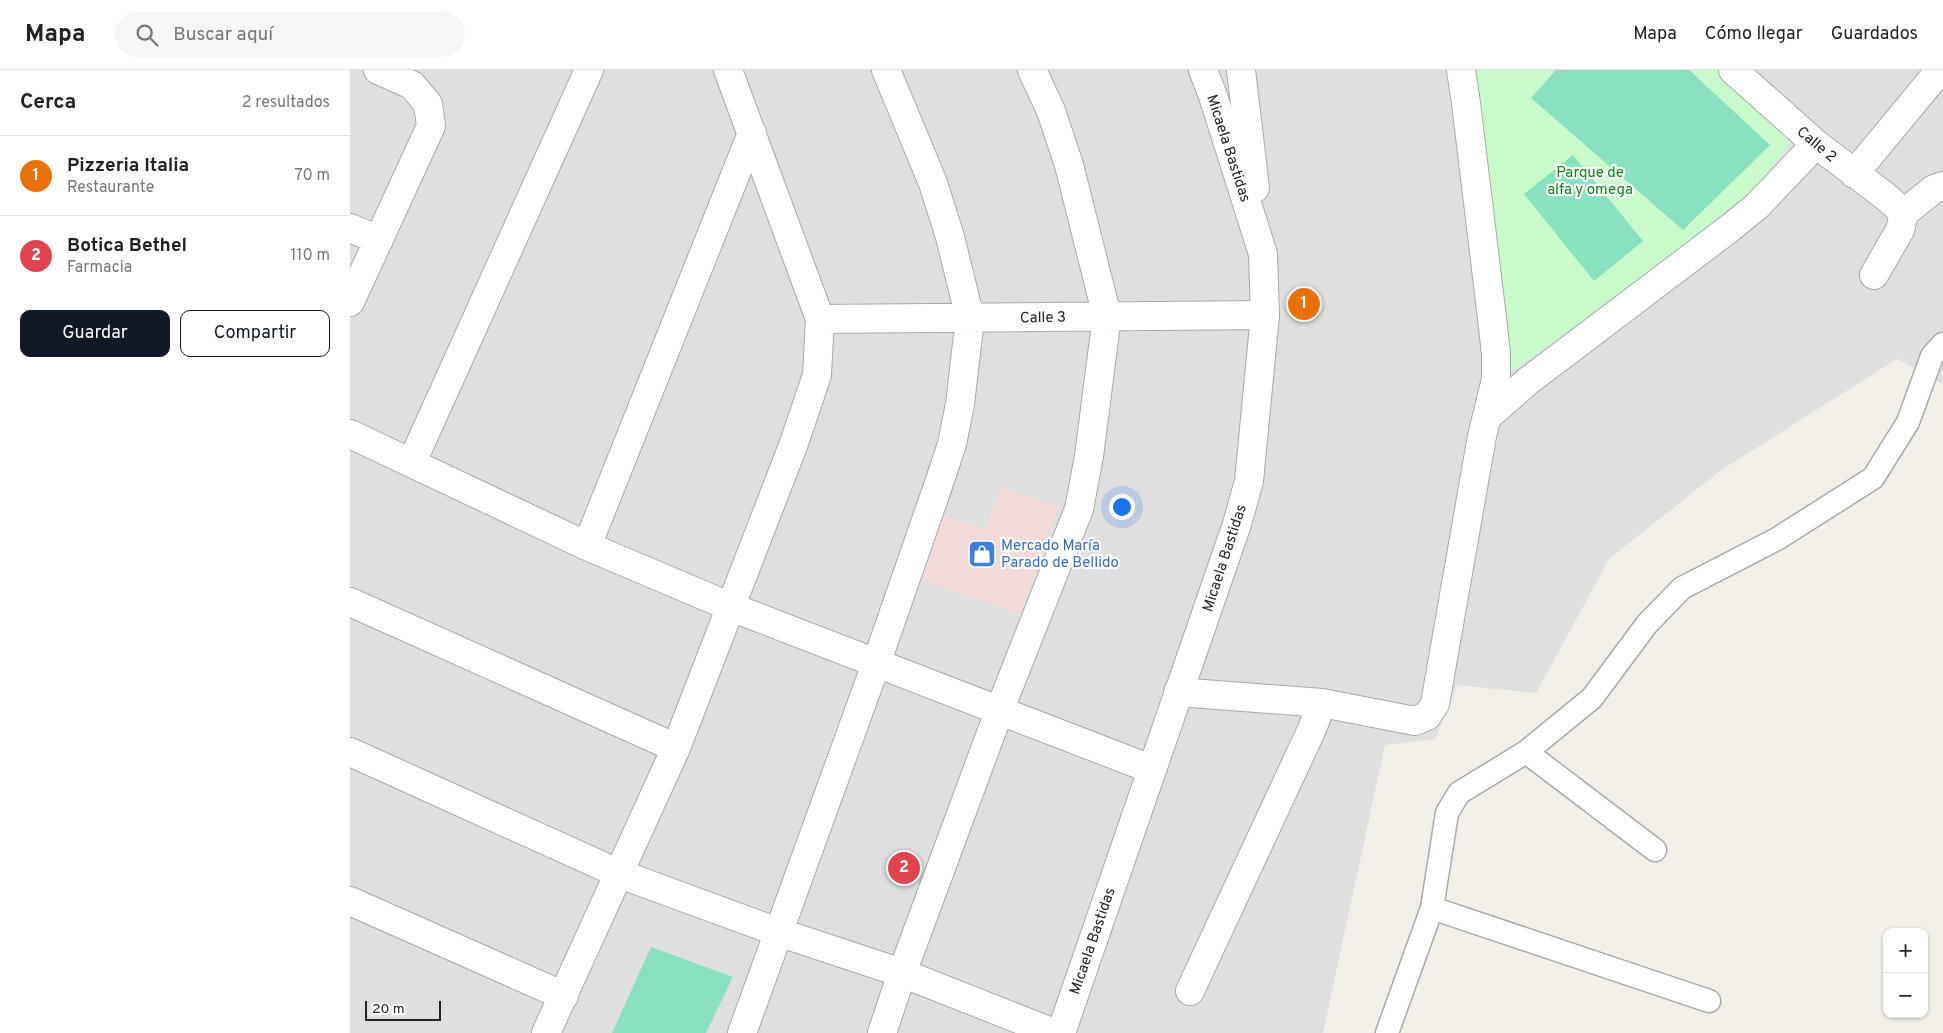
<!DOCTYPE html>
<html lang="es">
<meta charset="utf-8">
<style>
body{margin:0;font-family:Overpass,sans-serif;background:#f6f6f6;color:#222}
.controls{position:absolute;right:15px;bottom:15px;display:grid;overflow:hidden;border-radius:10px;box-shadow:0 1px 4px #0004}
.controls button{width:45px;height:45px;display:grid;place-items:center;padding:0;border:0;border-bottom:1px solid #e0e0e0;background:#fff;color:#222;font:25px sans-serif}
.scale{position:absolute;left:15px;bottom:12px;width:76px;box-sizing:border-box;padding-left:5px;border:2px solid #222;border-top:0;font-size:14px;line-height:18px;white-space:nowrap;color:#222;-webkit-text-stroke:4px #fff;paint-order:stroke}
.you{position:absolute;left:771px;top:436px;width:18px;height:18px;margin:-12px;border:4px solid #fff;border-radius:50%;background:#1a73e8;box-shadow:0 0 0 8px #1a73e833}
.badge{display:grid;place-items:center;width:32px;height:32px;border-radius:50%;background:#111827;color:#fff;font-size:16px;font-weight:700}
.pin{position:absolute;translate:-50% -50%;border:2px solid #fff;box-shadow:0 1px 5px #0006}
.list{margin:0;padding:0;list-style:none}
h2{display:flex;justify-content:space-between;align-items:center;height:65px;margin:0;padding:0 20px;font-size:21px}
h2 small{font-size:16px;font-weight:400;color:#767676}
.list li{display:grid;grid-template-columns:32px 1fr auto;gap:15px;align-items:center;box-sizing:border-box;height:80px;padding:0 20px;border-top:1px solid #e0e0e0}
.list b{display:block;font-size:19px;white-space:nowrap}
.list p{margin:0;font-size:16px;white-space:nowrap;color:#767676}
.list em{font-size:16px;font-style:normal;color:#767676}
.actions{display:flex;gap:10px;padding:15px 20px}
.actions a{flex:1;padding:11px 0;border:1px solid #111827;border-radius:10px;text-align:center;font-size:18px;color:#111827}
.actions .main{background:#111827;color:#fff}
.icon{flex:none;width:28px;height:28px;fill:none;stroke:currentColor;stroke-width:2;stroke-linecap:round;stroke-linejoin:round}
.map{position:relative;flex:none;width:1593px;height:963px;overflow:hidden}
header{display:flex;align-items:center;gap:30px;box-sizing:border-box;height:70px;padding:0 25px;background:#fff;border-bottom:1px solid #e0e0e0}
header strong{font-size:24px}
nav{display:flex;gap:28px;margin-inline-start:auto;font-size:18px}
.search{width:350px;height:45px;background:#f6f6f6;display:flex;align-items:center;gap:12px;box-sizing:border-box;padding:0 18px;border-radius:28px;color:#767676;font-size:19px}
main{display:flex}
aside{flex:1;background:#fff}
.map>svg:first-child{display:block}
</style>
<header>
<strong>Mapa</strong>
<div class="search"><svg class="icon" aria-label="search" viewBox="0 0 24 24"><circle cx="10" cy="10" r="6"/><path d="M15 15l6 6"/></svg>Buscar aquí</div>
<nav><a>Mapa</a><a>Cómo llegar</a><a>Guardados</a></nav>
</header>
<main>
<aside>
<h2>Cerca<small>2 resultados</small></h2>
<ul class="list">
<li><span class="badge" style="background:#e8710a">1</span><div><b>Pizzeria Italia</b><p>Restaurante</p></div><em>70 m</em></li>
<li><span class="badge" style="background:#e0444e">2</span><div><b>Botica Bethel</b><p>Farmacia</p></div><em>110 m</em></li>
</ul>
<div class="actions"><a class="main">Guardar</a><a>Compartir</a></div>
</aside>
<div class="map">
<svg width="1593" height="963" viewBox="0 0 1593 963">
<rect width="100%" height="100%" fill="#f2efe9"/>
<path fill="#e0dfdf" d="M0,0h1593v314l-46,-25 -177,112 -111,88 -73,134 -79,-8 -22,54 -50,6 -62,288h-973z"/>
<path fill="#f2dad9" d="M652,417l57,20 -39,107 -106,-36 22,-65 49,16z"/>
<path fill="#c8facc" d="M1116,0h254l73,70 -41,51 -61,54 -179,126 -11,-3z"/>
<path fill="#88e0be" d="M1206,0h133l81,75 -87,85 -152,-132z
M1223,85l70,86 -49,40 -70,-87z
M301,877l82,30 -27,56h-94z"/>
<g fill="none" stroke-linecap="round" stroke-linejoin="round">
<g stroke="#a9a9a9" stroke-width="25">
<path id="pedestrian" d="M1176,682l129,98
M1082,838l277,93
M1037,963l45,-125 15,-95 12,-20 67,-41 66,-54 55,-74 35,-36 95,-49 96,-61 35,-56 24,-66 11,-12"/>
</g>
<g stroke="#a9a9a9" stroke-width="30">
<path id="minor" d="M1383,0l83,74 69,52 19,17
M1504,104l86,-104
M0,158l29,12
M1524,205l26,-45 4,-17 30,-24 9,-3
M0,232l81,-176 -3,-22 -16,-19 -34,-15
M470,249l445,-4
M1137,347l41,-36 202,-153 27,-22 59,-62
M0,364l237,112 144,61 420,162
M62,392l177,-392
M237,476l165,-413
M0,532l326,146
M828,622l144,11 93,18 12,-5 8,-12 47,-268 14,-57v-25l-4,-36 -26,-215 -5,-33
M0,682l270,122 158,58 124,41 152,60
M0,831l214,95
M840,921l122,-262 10,-26
M196,963l130,-285 118,-305 23,-68 3,-56 -92,-249
M392,963l134,-369 62,-178 14,-42 8,-40 10,-86 -20,-81 -17,-54 -47,-113
M532,963l20,-60 98,-264 79,-200 10,-53 18,-140 -38,-151 -18,-54 -19,-41"/>
</g>
<g stroke="#a9a9a9" stroke-width="30">
<path id="tertiary" d="M891,0l14,118
M711,963l176,-509 12,-43 16,-166 -2,-61 -50,-158 -10,-26"/>
</g>
<use href="#pedestrian" stroke="#fff" stroke-width="22"/>
<use href="#minor" stroke="#fff" stroke-width="28"/>
<use href="#tertiary" stroke="#fff" stroke-width="28"/>
</g>
<defs>
<g id="shop-square" transform="scale(1.4375)"><rect x="-9" y="-9" width="18" height="18" rx="4" fill="#3f7fe0" stroke="#fff"/><path d="M-5-2.5h2.3a2.7 3.5 0 0 1 5.4 0H5L5.5 6h-11ZM-1.5-2.5h3a1.5 2.3 0 0 0-3 0Z" fill="#fff"/></g>
</defs>
<g fill-rule="evenodd">
<use href="#shop-square" x="632" y="484"/>
</g>
<g text-anchor="middle" stroke-width="4.5" stroke-linejoin="round" paint-order="stroke">
<g font-size="15" fill="#222" stroke="#fff">
<text transform="translate(1467 74) rotate(40)" y="5">Calle 2</text>
<text transform="translate(879 78) rotate(72)" y="5">Micaela Bastidas</text>
<text transform="translate(693 247) rotate(-1)" y="5">Calle 3</text>
<text transform="translate(874 488) rotate(-72)" y="5">Micaela Bastidas</text>
<text transform="translate(742 871) rotate(-71)" y="5">Micaela Bastidas</text>
</g>
<g font-size="15" fill="#0c8416" stroke="#fff">
<text x="1240" y="107">Parque de<tspan x="1240" dy="17">alfa y omega</tspan></text>
</g>
<g font-size="15" fill="#366cbe" stroke="#fff" text-anchor="start">
<text x="651" y="480">Mercado María<tspan x="651" dy="17">Parado de Bellido</tspan></text>
</g>
</g>
</svg>
<div class="controls">
<button>+</button>
<button>−</button>
</div>
<div class="scale">20 m</div>
<div class="you"></div>
<div class="pin badge" style="left:954px;top:234px;background:#e8710a">1</div>
<div class="pin badge" style="left:554px;top:798px;background:#e0444e">2</div>
</div>
</main>
